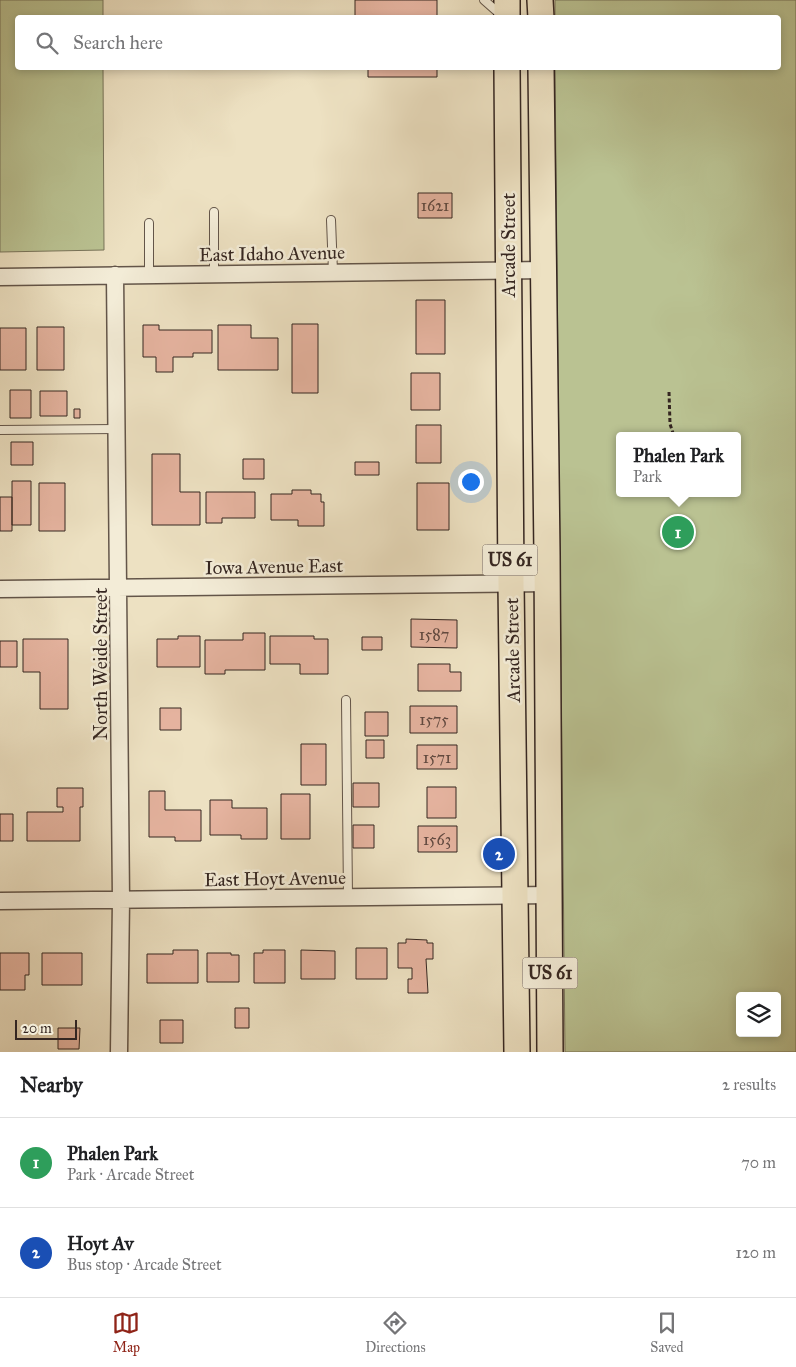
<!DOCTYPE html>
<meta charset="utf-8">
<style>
body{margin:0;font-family:"IM FELL Great Primer",serif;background:#f2f2f2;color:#202124}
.controls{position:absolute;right:15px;bottom:15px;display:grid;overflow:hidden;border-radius:5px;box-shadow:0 2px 8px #0003}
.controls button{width:45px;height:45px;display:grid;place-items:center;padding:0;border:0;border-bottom:1px solid #e0e0e0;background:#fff;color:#202124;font:25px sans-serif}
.scale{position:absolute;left:15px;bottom:12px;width:62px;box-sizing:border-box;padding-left:5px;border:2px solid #352621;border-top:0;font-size:14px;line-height:18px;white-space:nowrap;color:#352621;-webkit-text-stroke:4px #f3ecd7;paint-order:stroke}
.you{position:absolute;left:470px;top:481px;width:18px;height:18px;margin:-12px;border:4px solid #fff;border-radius:50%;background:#1a73e8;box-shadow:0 0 0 8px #1a73e833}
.badge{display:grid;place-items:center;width:32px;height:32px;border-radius:50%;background:#8f2418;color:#fff;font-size:16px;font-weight:700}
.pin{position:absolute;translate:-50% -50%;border:2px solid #fff;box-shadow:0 1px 5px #0006}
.popup{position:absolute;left:616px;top:432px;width:125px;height:65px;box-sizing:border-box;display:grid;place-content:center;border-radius:5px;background:#fff;filter:drop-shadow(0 1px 4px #0005);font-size:16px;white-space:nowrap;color:#757577}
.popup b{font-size:19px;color:#202124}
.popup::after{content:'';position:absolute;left:50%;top:100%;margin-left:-10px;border:10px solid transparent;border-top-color:#fff}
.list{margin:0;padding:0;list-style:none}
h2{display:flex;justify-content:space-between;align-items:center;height:65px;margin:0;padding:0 20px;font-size:21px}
h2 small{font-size:16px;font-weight:400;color:#757577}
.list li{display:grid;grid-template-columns:32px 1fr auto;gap:15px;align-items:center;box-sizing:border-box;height:90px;padding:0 20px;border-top:1px solid #e0e0e0}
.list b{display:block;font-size:19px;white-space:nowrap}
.list p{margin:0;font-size:16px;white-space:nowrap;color:#757577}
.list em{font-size:16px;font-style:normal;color:#757577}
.icon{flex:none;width:28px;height:28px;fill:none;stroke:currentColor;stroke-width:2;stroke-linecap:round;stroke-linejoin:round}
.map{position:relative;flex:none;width:796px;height:1052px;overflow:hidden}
.search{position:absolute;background:#fff;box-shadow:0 2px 8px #0003;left:15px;right:15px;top:15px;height:55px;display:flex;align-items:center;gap:12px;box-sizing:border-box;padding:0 18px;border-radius:5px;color:#757577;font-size:19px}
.sheet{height:245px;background:#fff}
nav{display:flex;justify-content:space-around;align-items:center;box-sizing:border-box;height:70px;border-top:1px solid #e0e0e0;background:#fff;font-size:14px;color:#757577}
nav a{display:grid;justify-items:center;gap:2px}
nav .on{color:#8f2418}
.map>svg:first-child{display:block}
</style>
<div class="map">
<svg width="796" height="1052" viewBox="0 0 796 1052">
<rect width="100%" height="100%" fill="#ede1c2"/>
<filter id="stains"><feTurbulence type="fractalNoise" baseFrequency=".004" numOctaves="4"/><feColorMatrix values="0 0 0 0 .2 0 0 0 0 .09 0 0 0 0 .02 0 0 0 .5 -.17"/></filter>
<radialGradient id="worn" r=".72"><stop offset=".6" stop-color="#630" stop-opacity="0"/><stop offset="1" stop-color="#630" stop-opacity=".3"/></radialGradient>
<path fill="#bac292" stroke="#78745a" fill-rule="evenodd" d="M0,0h103v17l-85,1v50h85l1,182 -104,2z
M555,0h241v1052h-231l-10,-984h223v-50l-223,-1zM619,436h118v57h-118zM740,996h37v37h-37z"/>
<path fill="#e5b39f" stroke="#352621" d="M355,0h82v18h-82z
M368,68h69v9h-69z
M418,193h34v25h-34z
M416,300h29v54h-29z
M292,324h26v69h-26z
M143,325h16v5h53v23h-19v4h-20v15h-17v-15h-13z
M218,325h33v13h27v32h-60z
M37,327h27v43h-27z
M0,328h26v42h-26z
M411,373h29v37h-29z
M10,390h21v28h-21z
M40,391h27v25h-27z
M74,409h6v9h-6z
M416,425h25v38h-25z
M11,442h22v23h-22z
M152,454h28v38h20v33h-48z
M243,459h21v20h-21z
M355,462h24v13h-24z
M12,481h19v44h-19z
M39,483h26v48h-26z
M417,483h32v47h-32z
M292,490h19v4h10v8h3v24h-26v-6h-27v-26h21z
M206,492h49v26h-33v5h-16z
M0,497h12v34h-12z
M411,619l46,1v28l-46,-1z
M243,633h22v37h-40v4h-20v-34h38z
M178,636h22v31h-43v-28h21z
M270,636h44v3h14v35h-28v-10h-30z
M362,637h20v13h-20z
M23,639h45v70h-28v-37h-17z
M0,641h17v26h-17z
M418,664h32v8h11v19h-43z
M410,706h47v27h-47z
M160,708h21v22h-21z
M365,712h23v24h-23z
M366,740h18v18h-18z
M301,744h25v41h-25z
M417,745h40v24h-40z
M353,783h26v24h-26z
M427,787h29v31h-29z
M57,788h26v19h-3v34h-53v-29h36v-5h-6z
M149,791h16v19h36v31h-26v-4h-26z
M281,794h29v45h-29z
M210,800h22v8h35v31h-26v-4h-31z
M0,814h13v27h-13z
M353,825h21v23h-21z
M418,826h39v26h-39z
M406,939l21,1v3h6v16h-7l2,34h-20v-14h4v-11h-14v-25h8z
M356,948h31v31h-31z
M173,950h25v33h-51v-29h26z
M263,950h22v33h-31v-30h9z
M301,950l34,1v28h-34z
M0,953h29v22h-4v15h-25z
M42,953h40v32h-40z
M207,953h24v2h8v27h-32z
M235,1008h14v20h-14z
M160,1020h23v23h-23z
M58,1028h22l-1,21h-21z"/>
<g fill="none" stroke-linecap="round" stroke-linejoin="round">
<g stroke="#635549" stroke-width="10">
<path id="service" d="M484,0l17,15
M331,220l2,52
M149,223v52
M214,274v-62
M0,430l117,-1
M346,700l2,197"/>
</g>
<g stroke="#635549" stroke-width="19">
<path id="minor" d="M115,275l6,625 -2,152
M0,277l545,-7
M0,589l547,-6
M0,901l550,-6"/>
</g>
<g stroke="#352621" stroke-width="28">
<path id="primary" d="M507,0v18
M540,0l1,18
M507,68l4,515 6,469
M541,68l6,486 3,498"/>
</g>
<path stroke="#352621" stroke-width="3" stroke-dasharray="4 2.5" stroke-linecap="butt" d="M669,392l1,32 4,12"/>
<use href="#service" stroke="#f3ecd7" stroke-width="8"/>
<use href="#minor" stroke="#f3ecd7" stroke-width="16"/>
<use href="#primary" stroke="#ede1c2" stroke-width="25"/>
</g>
<g text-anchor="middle" stroke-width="5" stroke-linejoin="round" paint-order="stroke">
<g font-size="16" fill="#614940">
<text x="435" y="211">1621</text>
<text x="434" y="640">1587</text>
<text x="434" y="725">1575</text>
<text x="437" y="763">1571</text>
<text x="437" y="845">1563</text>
</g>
<g fill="#f3ecd7" stroke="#6e6158" stroke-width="1">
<rect x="482.5" y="544.5" width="55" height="31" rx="4"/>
<rect x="522.5" y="957.5" width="55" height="31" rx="4"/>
</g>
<g font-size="18" font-weight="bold" fill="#352621">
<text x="510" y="566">US 61</text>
<text x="550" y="979">US 61</text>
</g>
<g font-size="19" fill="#352621" stroke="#f3ecd7">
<text transform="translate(508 245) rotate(-90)" y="7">Arcade Street</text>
<text transform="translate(272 253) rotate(-1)" y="7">East Idaho Avenue</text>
<text transform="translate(274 566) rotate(-1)" y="7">Iowa Avenue East</text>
<text transform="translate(512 650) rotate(-91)" y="7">Arcade Street</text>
<text transform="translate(100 664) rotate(-90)" y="7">North Weide Street</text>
<text transform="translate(275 878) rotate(-1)" y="7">East Hoyt Avenue</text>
</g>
</g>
<rect width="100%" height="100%" filter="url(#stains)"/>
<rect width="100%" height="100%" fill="url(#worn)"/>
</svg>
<div class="controls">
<button><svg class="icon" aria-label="layers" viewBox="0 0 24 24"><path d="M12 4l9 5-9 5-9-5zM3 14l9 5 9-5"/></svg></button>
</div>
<div class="scale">20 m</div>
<div class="you"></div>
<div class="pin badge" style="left:678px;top:532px;background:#2e9e5b">1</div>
<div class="popup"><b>Phalen Park</b>Park</div>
<div class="pin badge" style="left:499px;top:854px;background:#1a4fb4">2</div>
<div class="search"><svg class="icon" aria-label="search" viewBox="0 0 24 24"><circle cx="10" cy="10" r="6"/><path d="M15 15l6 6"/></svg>Search here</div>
</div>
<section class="sheet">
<h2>Nearby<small>2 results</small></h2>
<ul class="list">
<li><span class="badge" style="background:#2e9e5b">1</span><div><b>Phalen Park</b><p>Park · Arcade Street</p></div><em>70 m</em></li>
<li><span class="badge" style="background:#1a4fb4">2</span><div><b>Hoyt Av</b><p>Bus stop · Arcade Street</p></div><em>120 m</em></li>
</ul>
</section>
<nav>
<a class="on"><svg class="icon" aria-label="map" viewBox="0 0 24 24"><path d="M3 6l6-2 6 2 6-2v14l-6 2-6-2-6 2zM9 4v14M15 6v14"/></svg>Map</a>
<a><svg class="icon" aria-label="directions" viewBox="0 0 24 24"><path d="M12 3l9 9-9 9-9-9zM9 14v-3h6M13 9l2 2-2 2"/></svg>Directions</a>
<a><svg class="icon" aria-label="saved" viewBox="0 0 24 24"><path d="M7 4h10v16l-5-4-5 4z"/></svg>Saved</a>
</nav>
